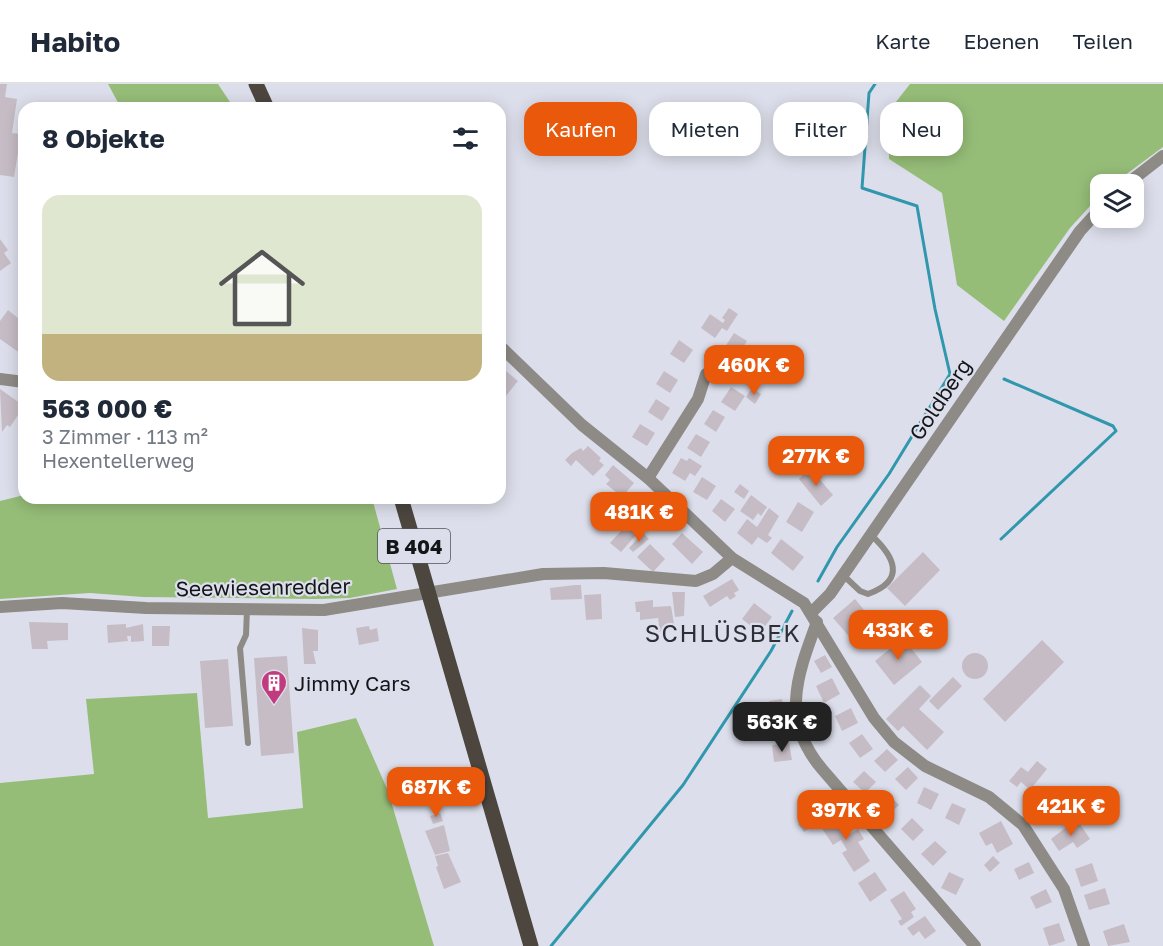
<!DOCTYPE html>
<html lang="de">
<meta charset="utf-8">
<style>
:root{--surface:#fff;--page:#f2f2f3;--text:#1f2937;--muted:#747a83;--line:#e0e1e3;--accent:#ea580c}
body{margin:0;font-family:"Golos Text",sans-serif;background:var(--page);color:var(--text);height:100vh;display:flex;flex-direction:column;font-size:22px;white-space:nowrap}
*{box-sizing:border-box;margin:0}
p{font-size:20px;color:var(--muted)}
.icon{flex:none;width:33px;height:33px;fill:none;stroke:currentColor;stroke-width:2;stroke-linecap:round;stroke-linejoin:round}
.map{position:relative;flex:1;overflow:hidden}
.details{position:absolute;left:18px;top:18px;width:488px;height:402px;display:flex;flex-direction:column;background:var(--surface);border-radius:18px;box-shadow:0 3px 15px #0003}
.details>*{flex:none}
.hud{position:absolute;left:524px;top:18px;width:549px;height:54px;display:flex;gap:12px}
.buttons{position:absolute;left:1090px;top:90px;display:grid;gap:12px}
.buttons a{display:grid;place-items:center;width:54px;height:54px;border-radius:12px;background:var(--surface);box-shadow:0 3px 15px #0003;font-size:30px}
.price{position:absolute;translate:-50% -51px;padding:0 14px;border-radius:12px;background:var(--accent);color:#fff;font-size:20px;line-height:39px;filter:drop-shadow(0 2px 3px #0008)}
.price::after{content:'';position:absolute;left:50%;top:36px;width:18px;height:14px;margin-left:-9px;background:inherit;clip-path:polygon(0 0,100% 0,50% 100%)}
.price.on{background:#222;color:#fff}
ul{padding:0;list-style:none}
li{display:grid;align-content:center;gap:12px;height:318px;padding:0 24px}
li+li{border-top:2px solid var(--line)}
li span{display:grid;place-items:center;height:186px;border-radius:18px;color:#555}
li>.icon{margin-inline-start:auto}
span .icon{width:108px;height:108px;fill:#fffc;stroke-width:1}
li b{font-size:26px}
h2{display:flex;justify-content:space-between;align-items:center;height:72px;padding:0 24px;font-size:26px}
.pill{padding:0 21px;border-radius:18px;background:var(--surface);box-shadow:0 3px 15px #0003;font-size:21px;line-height:54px}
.pill.on{background:var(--accent);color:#fff}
header{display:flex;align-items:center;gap:36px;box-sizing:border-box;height:84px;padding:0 30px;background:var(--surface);border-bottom:2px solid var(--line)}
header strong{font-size:28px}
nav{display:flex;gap:33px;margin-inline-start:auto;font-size:21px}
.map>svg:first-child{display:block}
.green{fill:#96bd78}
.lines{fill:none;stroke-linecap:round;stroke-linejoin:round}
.stream{stroke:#3097ad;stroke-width:3}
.building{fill:#c6bcc5}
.lane{stroke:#8e8b86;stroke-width:6}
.street{stroke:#8e8b86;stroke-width:12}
.primary{stroke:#4c463f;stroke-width:15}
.labels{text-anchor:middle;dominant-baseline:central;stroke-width:4.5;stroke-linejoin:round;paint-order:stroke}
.shield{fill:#dcdfeb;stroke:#505258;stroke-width:1.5}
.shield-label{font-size:20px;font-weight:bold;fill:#141519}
.street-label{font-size:21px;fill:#141519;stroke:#dcdfeb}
.poi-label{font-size:21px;fill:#141519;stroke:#dcdfeb;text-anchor:start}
.quarter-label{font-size:24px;letter-spacing:1.5px;fill:#2d2f38;stroke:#dcdfeb}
</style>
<header>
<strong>Habito</strong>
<nav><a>Karte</a><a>Ebenen</a><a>Teilen</a></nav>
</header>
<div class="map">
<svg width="1163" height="862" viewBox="0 0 1163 862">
<rect width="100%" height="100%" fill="#dcdfeb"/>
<g class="green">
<path d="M108 0H218L234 24H121Z"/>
<path d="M910 0H1163V63L1113 100H1101V110L1070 144 1004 237 957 201 942 109 889 75 888 28Z"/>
<path d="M24 411V414H372L397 505 350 514 316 515 143 513 90 509 0 515V417Z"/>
<path d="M197 609 208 734 303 724 297 648 356 634 388 707 434 862H0V699L94 690 86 615Z"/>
</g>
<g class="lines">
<g class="stream">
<path d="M1001 455 1116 347 1113 342 1004 295"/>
<path d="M818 497 837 463 889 390 950 290 935 225 917 122 862 104 869 9 875 0"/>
<path d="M551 862 683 701 771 567 792 527"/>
</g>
</g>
<g class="building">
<path d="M0 0H7L5 13 17 15 12 49 21 50 14 93 0 91Z"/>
<path d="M0 155 8 166 4 169 11 179 0 187Z"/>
<path d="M729 224 738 230 727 247 722 244 715 254 701 244 710 230 723 239 725 236 722 234Z"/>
<path d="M8 226 24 239V272L0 255V237Z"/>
<path d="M734 249 747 257 738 271 725 263Z"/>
<path d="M679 256 693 266 684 279 670 270Z"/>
<path d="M749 281 761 289 752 304 739 296Z"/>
<path d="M500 282 518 297 501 318 500 317Z"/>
<path d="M664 287 678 296 670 309 656 300Z"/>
<path d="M731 303 745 312 735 327 721 318Z"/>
<path d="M752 304 761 310 755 320 746 313Z"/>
<path d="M0 305 24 322 10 343 7 341 2 348Z"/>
<path d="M656 315 670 324 662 337 648 328Z"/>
<path d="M713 326 725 333 716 348 704 340Z"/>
<path d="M640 340 655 349 647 362 632 353Z"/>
<path d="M696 350 710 358 701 373 687 364Z"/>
<path d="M588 362 601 374 599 377 604 381 593 392 576 376 571 382 565 376 572 369 581 364 583 367Z"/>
<path d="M681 374 687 377 689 374 702 382 695 392 690 389 685 397 672 389Z"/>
<path d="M613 381 634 399 622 413 606 400 610 396 605 391Z"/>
<path d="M810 384 833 411 821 422 799 395Z"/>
<path d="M702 393 716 402 707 416 693 408Z"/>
<path d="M740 400 749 407 744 415 734 408Z"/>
<path d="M751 411 767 423 761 432 758 429 753 436 740 427Z"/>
<path d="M646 412 667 431 657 443 649 436 621 468 610 459 630 437 627 433Z"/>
<path d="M721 415 735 425 725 438 712 427Z"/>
<path d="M798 418 814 428 802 448 786 438Z"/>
<path d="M769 424 779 432 768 451 772 454 767 459 758 453 752 461 737 449 747 435 757 443Z"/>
<path d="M643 449 649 455 633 468 629 464Z"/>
<path d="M682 449 703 468 692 480 672 460Z"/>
<path d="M781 455 804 473 793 487 771 469Z"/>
<path d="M650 460 665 475 653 488 637 473Z"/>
<path d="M923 468 940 486 905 522 887 504Z"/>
<path d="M732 495 739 506 734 509 736 512 730 516 727 512 710 523 703 512Z"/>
<path d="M575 501H581L582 515 551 516 550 504Z"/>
<path d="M672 508H685L684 532 675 533Z"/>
<path d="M601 510 602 535 586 536 584 511Z"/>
<path d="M855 515 864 526 857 532 869 546 854 558 833 534Z"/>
<path d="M653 516V523L671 522 674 540 668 541V547L653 548 652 542 659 541 658 534 640 536V528H636L635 518Z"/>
<path d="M754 519 772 533 760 549 742 535Z"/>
<path d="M29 538 68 539V556L47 557 48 565H32Z"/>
<path d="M126 540V544L143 540 144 557 131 558V552H127L128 557 108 559 107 541Z"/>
<path d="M152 542H170L169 562H152Z"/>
<path d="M369 542 370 546 377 544 379 557 359 561 356 544Z"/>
<path d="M302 544 318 546V567H313L316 580H304Z"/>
<path d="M903 554 922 578 894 601 875 577Z"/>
<path d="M1042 556 1064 578 1005 638 983 615Z"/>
<circle cx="975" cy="582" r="13"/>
<path d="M825 571 832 583 821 589 814 577Z"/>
<path d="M287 572 294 669 261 672 254 574Z"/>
<path d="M228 575 233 642 205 644 200 577Z"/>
<path d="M953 593 962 602 938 626 929 617Z"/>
<path d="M832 594 840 610 824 619 816 602Z"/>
<path d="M920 601 931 612 919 625 944 648 927 666 903 642 898 647 886 635Z"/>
<path d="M782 615 785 642 772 644 769 617Z"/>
<path d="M851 624 858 639 842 647 835 632Z"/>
<path d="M862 650 873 665 860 674 849 659Z"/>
<path d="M789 659 792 676 774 678 772 661Z"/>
<path d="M887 665 898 676 885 688 874 677Z"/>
<path d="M1037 677 1047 685 1030 706 1021 698 1017 703 1009 697 1021 683 1028 688Z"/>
<path d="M908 683 918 694 906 706 895 695Z"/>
<path d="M864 687 876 698 865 709 853 698Z"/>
<path d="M924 703 939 710 931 726 917 719Z"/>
<path d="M814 707 824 723 811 731 801 716Z"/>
<path d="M887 709 899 721 887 732 876 720Z"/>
<path d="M1062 710 1072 726 1050 740 1040 724Z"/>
<path d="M952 719 966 725 959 741 945 734Z"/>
<path d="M837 725 841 729 838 731 850 750 858 745 864 755 858 758 870 777 854 788 842 769 847 766 841 756 833 761 821 743 829 737 826 733Z"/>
<path d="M440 729 443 737 433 740 430 732Z"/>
<path d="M812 731 817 739 804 748 798 740Z"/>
<path d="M912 734 924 746 913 757 901 745Z"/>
<path d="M1001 737 1013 760 997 769 992 759 986 762 979 749Z"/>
<path d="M1078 737 1090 755 1077 764 1073 758 1059 767 1051 755 1073 738 1074 740Z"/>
<path d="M444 741 450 767 435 771 425 747Z"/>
<path d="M935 757 947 768 933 782 921 770Z"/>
<path d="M448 769 461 798 444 805 436 783 438 782 435 772Z"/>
<path d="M993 772 1000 779 990 788 984 781Z"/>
<path d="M1029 778 1034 789 1019 796 1014 785Z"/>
<path d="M1092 779 1098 797 1081 803 1075 785Z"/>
<path d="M875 788 887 806 870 818 858 799Z"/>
<path d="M949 788 964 795 956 811 941 804Z"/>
<path d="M1105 804 1110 820 1089 826 1084 811Z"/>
<path d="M1046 805 1052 818 1036 825 1030 813Z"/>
<path d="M904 807 916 825 911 828 914 833 901 842 898 837 902 835 890 816Z"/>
<path d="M925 832 936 847 925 855 919 847 913 852 907 844Z"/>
<path d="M1059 839 1065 857 1049 862 1043 844Z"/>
<path d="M1124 840 1130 858 1108 862 1103 847Z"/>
</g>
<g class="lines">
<g class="lane">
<path d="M843 491 860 507 868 510C907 496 894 472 871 451"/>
<path d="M247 525 246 551 240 564 248 659"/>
</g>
<g class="street">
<path d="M1127 100 1163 72"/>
<path d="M500 262 582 341 648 394 732 474 804 519 874 634 894 658 925 682 989 713 1023 741 1064 805 1084 862"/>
<path d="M0 295 24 298"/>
<path d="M648 394 698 315 706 290"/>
<path d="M0 523 62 519 146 524 324 526 543 490 604 489 696 497 713 490 732 474"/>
<path d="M812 528 830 510 1080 147 1101 124"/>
<path d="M817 538C797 592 780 635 822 685L975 862"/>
</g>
<g class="primary">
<path d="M256 0 267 24"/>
<path d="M401 414 531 862"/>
</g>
</g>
<defs>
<symbol id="building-pin" viewBox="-11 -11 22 30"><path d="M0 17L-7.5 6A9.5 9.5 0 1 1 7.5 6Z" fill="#c13c7f" stroke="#dcdfeb"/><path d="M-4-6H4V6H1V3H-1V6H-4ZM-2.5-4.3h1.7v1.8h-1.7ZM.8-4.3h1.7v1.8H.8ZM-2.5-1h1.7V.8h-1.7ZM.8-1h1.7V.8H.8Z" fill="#fff"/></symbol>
</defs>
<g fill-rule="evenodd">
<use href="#building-pin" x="259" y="584" width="30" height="40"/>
</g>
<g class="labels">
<rect class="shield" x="378" y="445" width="72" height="34" rx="4.5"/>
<g class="shield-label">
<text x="414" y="462">B 404</text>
</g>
<g class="street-label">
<text transform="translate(940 315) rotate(-56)">Goldberg</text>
<text transform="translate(263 503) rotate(-1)">Seewiesenredder</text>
</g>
<g class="poi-label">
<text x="294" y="599">Jimmy Cars</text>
</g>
<g class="quarter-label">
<text x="723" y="548">SCHLÜSBEK</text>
</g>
</g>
</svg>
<div class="buttons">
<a><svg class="icon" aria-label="layers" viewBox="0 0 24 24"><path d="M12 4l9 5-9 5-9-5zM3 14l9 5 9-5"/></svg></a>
</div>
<b class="price" style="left:754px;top:312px">460K €</b>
<b class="price" style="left:816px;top:403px">277K €</b>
<b class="price" style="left:639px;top:459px">481K €</b>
<b class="price" style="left:898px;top:577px">433K €</b>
<b class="price on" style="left:782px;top:669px">563K €</b>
<b class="price" style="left:436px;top:734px">687K €</b>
<b class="price" style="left:1071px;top:753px">421K €</b>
<b class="price" style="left:846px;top:757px">397K €</b>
<div class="hud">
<a class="pill on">Kaufen</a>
<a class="pill">Mieten</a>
<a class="pill">Filter</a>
<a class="pill">Neu</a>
</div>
<section class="details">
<h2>8 Objekte<svg class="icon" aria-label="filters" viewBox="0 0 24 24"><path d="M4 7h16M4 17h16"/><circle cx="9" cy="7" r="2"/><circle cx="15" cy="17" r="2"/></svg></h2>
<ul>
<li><span style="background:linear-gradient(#dfe7d0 75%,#c2b280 0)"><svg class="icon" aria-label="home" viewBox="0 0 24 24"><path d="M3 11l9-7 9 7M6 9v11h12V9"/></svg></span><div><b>563 000 €</b><p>3 Zimmer · 113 m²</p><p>Hexentellerweg</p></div></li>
</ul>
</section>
</div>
